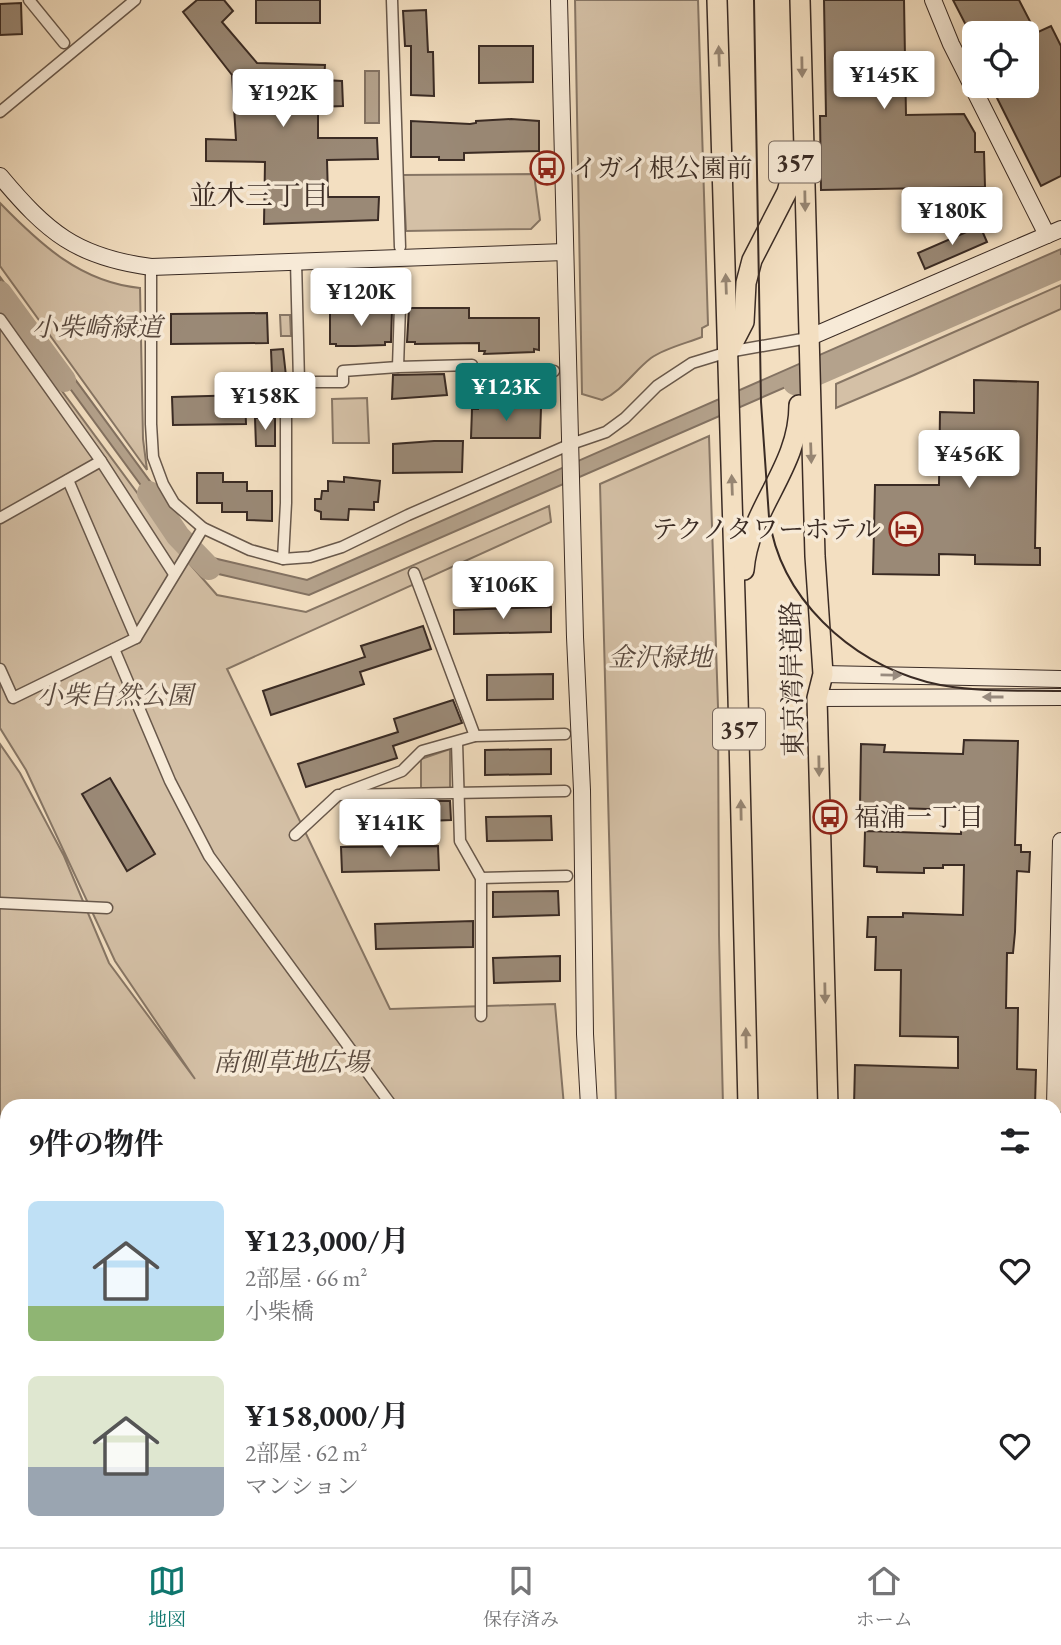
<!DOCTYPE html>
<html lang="ja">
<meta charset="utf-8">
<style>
:root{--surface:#fff;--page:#f2f2f2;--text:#202124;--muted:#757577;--line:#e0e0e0;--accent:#0f766e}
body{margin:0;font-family:"EB Garamond","Noto Serif JP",serif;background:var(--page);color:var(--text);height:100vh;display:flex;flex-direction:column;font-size:26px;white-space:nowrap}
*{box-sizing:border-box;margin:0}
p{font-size:23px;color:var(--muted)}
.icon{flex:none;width:38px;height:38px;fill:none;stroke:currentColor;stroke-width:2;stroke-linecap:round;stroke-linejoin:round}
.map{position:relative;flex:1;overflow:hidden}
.panel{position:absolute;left:0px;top:1099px;width:1062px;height:448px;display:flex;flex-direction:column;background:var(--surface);border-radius:21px 21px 0 0;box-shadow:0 7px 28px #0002}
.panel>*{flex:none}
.fabs{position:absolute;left:962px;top:21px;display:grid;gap:14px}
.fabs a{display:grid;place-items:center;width:77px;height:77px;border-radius:10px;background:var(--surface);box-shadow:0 7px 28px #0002;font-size:35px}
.price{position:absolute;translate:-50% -60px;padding:0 16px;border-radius:7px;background:#fff;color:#222;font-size:23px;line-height:46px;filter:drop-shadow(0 2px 4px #0008)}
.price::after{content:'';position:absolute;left:50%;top:42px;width:21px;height:16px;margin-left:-10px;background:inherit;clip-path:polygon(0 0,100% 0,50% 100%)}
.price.current{background:var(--accent);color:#fff}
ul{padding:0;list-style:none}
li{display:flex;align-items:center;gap:21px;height:175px;padding:0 28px}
li span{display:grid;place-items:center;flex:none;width:196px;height:140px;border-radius:10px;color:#555}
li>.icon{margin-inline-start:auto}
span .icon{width:84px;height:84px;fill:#fffc;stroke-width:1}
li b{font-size:30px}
h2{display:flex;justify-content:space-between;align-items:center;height:84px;padding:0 28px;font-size:30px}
.tab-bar{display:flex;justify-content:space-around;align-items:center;height:98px;border-top:2px solid var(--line);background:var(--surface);font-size:19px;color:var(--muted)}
.tab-bar a{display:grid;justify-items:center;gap:4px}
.tab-bar .current{color:var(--accent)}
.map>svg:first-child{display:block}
.green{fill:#d4c0a6;stroke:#877665;stroke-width:2}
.water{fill:#b4a28c;stroke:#837262;stroke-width:2}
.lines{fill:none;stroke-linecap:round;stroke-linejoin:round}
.river{stroke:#b4a28c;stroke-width:24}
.building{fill:#9a8976;stroke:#3a2b24;stroke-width:2}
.street-casing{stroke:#68584b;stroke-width:13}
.secondary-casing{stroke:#3a2b24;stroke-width:18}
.highway-casing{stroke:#3a2b24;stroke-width:22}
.street{stroke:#f7ead7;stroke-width:10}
.secondary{stroke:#f7ead7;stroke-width:16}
.highway{stroke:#f3dfc1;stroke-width:19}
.tram{stroke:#3a2b24;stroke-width:2}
.oneway{fill:#968572}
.oneway2{fill:#988a7e}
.labels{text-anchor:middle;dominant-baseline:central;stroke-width:7;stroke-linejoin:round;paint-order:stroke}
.shield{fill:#f7ead7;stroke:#73645a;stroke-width:2}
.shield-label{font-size:24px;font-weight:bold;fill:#3a2b24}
.poi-label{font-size:26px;fill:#3a2b24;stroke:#f7ead7;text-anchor:start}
.park-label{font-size:26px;font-style:italic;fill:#59493e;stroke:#f7ead7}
.street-label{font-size:26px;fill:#3a2b24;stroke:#f7ead7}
.neighbourhood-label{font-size:28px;fill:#3a2b24;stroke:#f7ead7}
</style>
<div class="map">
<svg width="1061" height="1547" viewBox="0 0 1061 1547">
<rect width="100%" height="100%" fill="#f3dfc1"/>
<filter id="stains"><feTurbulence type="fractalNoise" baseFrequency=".00286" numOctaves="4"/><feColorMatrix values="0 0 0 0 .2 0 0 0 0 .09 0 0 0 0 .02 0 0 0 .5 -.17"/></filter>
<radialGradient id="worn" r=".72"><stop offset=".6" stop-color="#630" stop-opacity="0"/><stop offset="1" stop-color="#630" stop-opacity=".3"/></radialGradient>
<g class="green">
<path d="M575 0H698L708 325 702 328V337C687 343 665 348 651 358 634 371 622 391 602 400L582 394Z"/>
<path d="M534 174 540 220 531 229 406 231 403 175Z"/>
<path d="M0 203C40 244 80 282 140 288L143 439 147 470 0 266Z"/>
<path d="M1061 285V309L914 375 836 408V384Z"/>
<path d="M0 307 189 563 217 595 306 612 549 506 551 522 227 669 390 1009 555 1004 564 1106H7V1520L0 1522V744L20 773 64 856 109 963 195 1079 115 961 26 770 0 728Z"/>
<path d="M280 315H290L291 336H281Z"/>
<path d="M367 398 369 443H333L332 399Z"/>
<path d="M709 436 718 707 719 935 723 1106H616L600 484Z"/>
<path d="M450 749V788H421V759Z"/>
<path d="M422 801 423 824 357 830 358 802Z"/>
<path d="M173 1540H531L536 1547H170Z"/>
<path d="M638 1540H683L685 1547H643Z"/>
</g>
<g class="water">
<rect x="365" y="71" width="14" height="52"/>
<path d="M1061 249V267L309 595 210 572 181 540 0 293V277L188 533 209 557 307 580Z"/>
</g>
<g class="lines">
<g class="river">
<path d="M0 293 64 380"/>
<path d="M795 383 1061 267"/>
<path d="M149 493 178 536 209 568"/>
</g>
</g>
<g class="building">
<path d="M197 0H224L233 11 222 22 257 63 325 65 324 80 342 81 343 106 318 107V138H377L378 159 327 160 328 197H379L378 220 264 224 265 162 206 161V139L236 140 232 75 183 12Z"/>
<rect x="256" y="0" width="64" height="23"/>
<path d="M824 0H904L906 115 964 114 975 133V152H984L985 187 821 190 820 116H826Z"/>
<path d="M953 0H1019L1036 33 1051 26 1061 46V176L1041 186 991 86H1027V33H970Z"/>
<path d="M21 3 22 34 0 35V4Z"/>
<path d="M426 10 428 52H433L434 96 411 95V46H405L403 11Z"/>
<path d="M479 46H533V82L479 83Z"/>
<path d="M511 119 539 121V151L464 153V160H439V157H411V121L470 124 476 123V121Z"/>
<path d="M980 226 987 242 925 269 918 253Z"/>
<path d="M409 308H469V318H539V350L534 349V352L484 354 485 351H479V343L415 344V342H407Z"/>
<path d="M392 310 391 342H385V345L355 346H336V344H330V311Z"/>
<path d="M267 313 268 343 171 344V314Z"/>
<path d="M283 349 286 376 272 374 271 350Z"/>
<path d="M444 374 447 395 392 399 393 375Z"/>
<path d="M974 380 1038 382 1035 548H1040V565L975 564V555L939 554V575L873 574 875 485H939L940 412 974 413Z"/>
<path d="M245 395 246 424 173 425 172 397Z"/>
<path d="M478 407 541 408 540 438H471L472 409H478Z"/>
<path d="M255 418H275V446H256Z"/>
<path d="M434 441H463L462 472 393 473V444Z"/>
<path d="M197 473H223V482H247V491H272V521L247 520V512H222V503H197Z"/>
<path d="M344 477 380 481 378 502H374V510L349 509 348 520 321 519V512L315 510V499H321L322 491H328V481L344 482Z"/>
<path d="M551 607V632L454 634V610Z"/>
<path d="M423 626 431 649 360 672 364 684 271 715 263 691 365 657 361 646Z"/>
<path d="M553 674V699L487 700V675Z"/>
<path d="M453 700 462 723 393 746 397 758 306 787 298 764 398 732 394 719Z"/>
<path d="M964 740 1018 741 1015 845H1021V852H1030L1029 872 1017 871 1015 932 1013 953H1007L1006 1008H1018L1017 1069 1036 1070 1035 1106H854L855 1065 958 1068V1037L900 1036 901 970H875L876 937H867L868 917H903V913L963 915 964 865H943V868H924V873L877 872V867L864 866 865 831 961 834 962 810 860 807 861 744 885 745 884 752 963 754Z"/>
<path d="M551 749V774L485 775V750Z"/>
<path d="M110 778 155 854 127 871 82 794Z"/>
<path d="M427 801H450L451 820 428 821Z"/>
<path d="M551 816 552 840 487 841 486 817Z"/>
<path d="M438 846 439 870 342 872 341 847Z"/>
<path d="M558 891 559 915 493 917V892Z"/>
<path d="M473 921V947L376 949 375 924Z"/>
<path d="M560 956V981L494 983 493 958Z"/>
</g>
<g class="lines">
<defs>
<g id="street">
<path d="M29 0 64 43"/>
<path d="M392 0 400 247"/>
<path d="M0 112 135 0"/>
<path d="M151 267V424L153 457 163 484 174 503 203 528 250 550 283 559 310 557 342 547 408 515 571 444 606 432 625 418 657 386 692 363 728 352 808 338"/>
<path d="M401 275 398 367 472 365V373L554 371"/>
<path d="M0 319 101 461 174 574"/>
<path d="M299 382H343V371L398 367"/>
<path d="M68 480 136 638"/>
<path d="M0 518 101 461"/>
<path d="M283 559 286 503V409L299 382 296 261"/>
<path d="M414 573 475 736"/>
<path d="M114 649 170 781 209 856 392 1106"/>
<path d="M0 669 13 698 136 638 203 528"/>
<path d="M457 742 460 841 481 878V1016"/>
<path d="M344 793 402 771 422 751 475 736 565 734"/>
<path d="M295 835 338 795 565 791"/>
<path d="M481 878 567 876"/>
<path d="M0 903 107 908"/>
<path d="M568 1540 573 1547"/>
<path d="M623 1540 627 1547"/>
</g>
<g id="secondary">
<path d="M559 0 575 637 582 790 585 1034 589 1106"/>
<path d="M933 0 951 44 1047 235"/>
<path d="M0 176C47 232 76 257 151 267L565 252"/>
<path d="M808 338 1061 229"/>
<path d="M823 674 1061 679"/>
<path d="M817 698 1061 697"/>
<path d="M1055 1106 1061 841"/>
<path d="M1055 1243H1061"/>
<path d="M1055 1263H1061"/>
<path d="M703 1540 705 1547"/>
<path d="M1049 1547V1540"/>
</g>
<g id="highway">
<path d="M717 0 738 697 748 1106"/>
<path d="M800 0 815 556 823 674 817 698 828 1106"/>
<path d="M729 351 744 322 746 283 752 260 787 192 796 158"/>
<path d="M744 570C749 508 799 469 799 405"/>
<path d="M758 1540V1547"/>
<path d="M838 1540V1547"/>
</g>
</defs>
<use href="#street" class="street-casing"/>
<use href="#secondary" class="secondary-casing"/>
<use href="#highway" class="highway-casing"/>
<use href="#street" class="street"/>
<use href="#secondary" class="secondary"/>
<use href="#highway" class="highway"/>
<path class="tram" d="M754 0 761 402 769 517C780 598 849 661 927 682 970 693 1017 690 1061 691"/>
</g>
<defs><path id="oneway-solid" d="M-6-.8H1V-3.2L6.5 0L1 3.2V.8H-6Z" transform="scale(1.75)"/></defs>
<g class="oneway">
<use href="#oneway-solid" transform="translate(719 56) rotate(-92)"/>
<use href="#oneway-solid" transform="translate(802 67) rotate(89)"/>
<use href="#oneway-solid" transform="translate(805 201) rotate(89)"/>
<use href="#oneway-solid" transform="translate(726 284) rotate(-92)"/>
<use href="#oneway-solid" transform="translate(811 453) rotate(88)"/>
<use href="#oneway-solid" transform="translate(732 485) rotate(-92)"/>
<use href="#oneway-solid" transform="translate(819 766) rotate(89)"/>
<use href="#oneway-solid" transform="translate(741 810) rotate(-91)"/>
<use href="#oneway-solid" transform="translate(825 993) rotate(89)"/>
<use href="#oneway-solid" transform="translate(746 1038) rotate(-91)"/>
</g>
<g class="oneway2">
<use href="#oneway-solid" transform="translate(891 675) rotate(1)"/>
<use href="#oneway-solid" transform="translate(993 697) rotate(180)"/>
</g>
<defs>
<symbol id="bus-ring" viewBox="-11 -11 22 22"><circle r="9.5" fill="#f7ead7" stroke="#8f2418" stroke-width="1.5"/><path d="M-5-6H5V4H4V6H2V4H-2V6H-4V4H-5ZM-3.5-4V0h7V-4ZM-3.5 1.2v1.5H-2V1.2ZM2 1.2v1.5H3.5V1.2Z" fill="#8f2418"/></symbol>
<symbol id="hotel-ring" viewBox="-11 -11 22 22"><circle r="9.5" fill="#f7ead7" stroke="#8f2418" stroke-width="1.5"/><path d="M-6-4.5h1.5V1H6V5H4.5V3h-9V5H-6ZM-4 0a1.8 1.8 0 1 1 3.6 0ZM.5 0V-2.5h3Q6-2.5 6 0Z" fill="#8f2418"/></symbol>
</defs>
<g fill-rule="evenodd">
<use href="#bus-ring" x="528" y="149" width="38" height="38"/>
<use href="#hotel-ring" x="887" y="510" width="38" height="38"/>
<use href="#bus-ring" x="811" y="798" width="38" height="38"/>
</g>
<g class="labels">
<g class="shield">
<rect x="769" y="141.5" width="52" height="41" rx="5"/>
<rect x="713" y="708.5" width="52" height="41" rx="5"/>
</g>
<g class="shield-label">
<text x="795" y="162">357</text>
<text x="739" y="729">357</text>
</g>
<g class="poi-label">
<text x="572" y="168">イガイ根公園前</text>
<text x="881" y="529" text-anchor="end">テクノタワーホテル</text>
<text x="854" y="817">福浦一丁目</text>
</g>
<g class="park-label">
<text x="97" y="327">小柴崎緑道</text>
<text x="660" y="657">金沢緑地</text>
<text x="115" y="695">小柴自然公園</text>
<text x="291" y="1062">南側草地広場</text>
</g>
<g class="street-label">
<text transform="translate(792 679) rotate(-91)">東京湾岸道路</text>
</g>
<g class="neighbourhood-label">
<text x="259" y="195">並木三丁目</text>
</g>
</g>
<rect width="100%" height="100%" filter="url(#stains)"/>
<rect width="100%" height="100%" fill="url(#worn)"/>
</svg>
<div class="fabs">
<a><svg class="icon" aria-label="locate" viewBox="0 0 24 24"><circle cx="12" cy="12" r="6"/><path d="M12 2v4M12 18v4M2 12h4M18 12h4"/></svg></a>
</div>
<b class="price" style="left:884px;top:111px">¥145K</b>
<b class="price" style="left:283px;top:129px">¥192K</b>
<b class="price" style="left:952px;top:247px">¥180K</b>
<b class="price" style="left:361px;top:328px">¥120K</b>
<b class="price current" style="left:506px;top:423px">¥123K</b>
<b class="price" style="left:265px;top:432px">¥158K</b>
<b class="price" style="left:969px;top:490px">¥456K</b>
<b class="price" style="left:503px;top:621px">¥106K</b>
<b class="price" style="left:390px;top:859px">¥141K</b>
<section class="panel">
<h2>9件の物件<svg class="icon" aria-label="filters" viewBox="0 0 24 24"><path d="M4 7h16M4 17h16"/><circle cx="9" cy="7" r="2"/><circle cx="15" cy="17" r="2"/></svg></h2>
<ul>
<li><span style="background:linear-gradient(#bfe0f5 75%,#8fb573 0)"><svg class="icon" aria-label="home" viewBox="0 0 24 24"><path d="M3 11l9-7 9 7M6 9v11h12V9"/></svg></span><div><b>¥123,000/月</b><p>2部屋 · 66 m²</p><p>小柴橋</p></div><svg class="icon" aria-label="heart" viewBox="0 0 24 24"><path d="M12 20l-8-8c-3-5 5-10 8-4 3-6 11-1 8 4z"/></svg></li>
<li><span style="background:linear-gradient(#dfe7d0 65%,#9aa5b1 0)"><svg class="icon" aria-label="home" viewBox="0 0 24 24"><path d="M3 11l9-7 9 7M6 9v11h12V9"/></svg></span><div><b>¥158,000/月</b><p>2部屋 · 62 m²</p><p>マンション</p></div><svg class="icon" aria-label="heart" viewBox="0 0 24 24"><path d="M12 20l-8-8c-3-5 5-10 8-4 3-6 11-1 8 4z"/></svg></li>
</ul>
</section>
</div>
<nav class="tab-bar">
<a class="current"><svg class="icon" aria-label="map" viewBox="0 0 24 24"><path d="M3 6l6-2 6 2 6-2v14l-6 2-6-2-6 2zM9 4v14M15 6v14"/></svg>地図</a>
<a><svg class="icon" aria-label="saved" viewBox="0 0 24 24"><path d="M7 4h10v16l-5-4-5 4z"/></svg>保存済み</a>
<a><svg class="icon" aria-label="home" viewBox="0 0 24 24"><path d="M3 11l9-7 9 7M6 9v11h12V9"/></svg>ホーム</a>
</nav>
